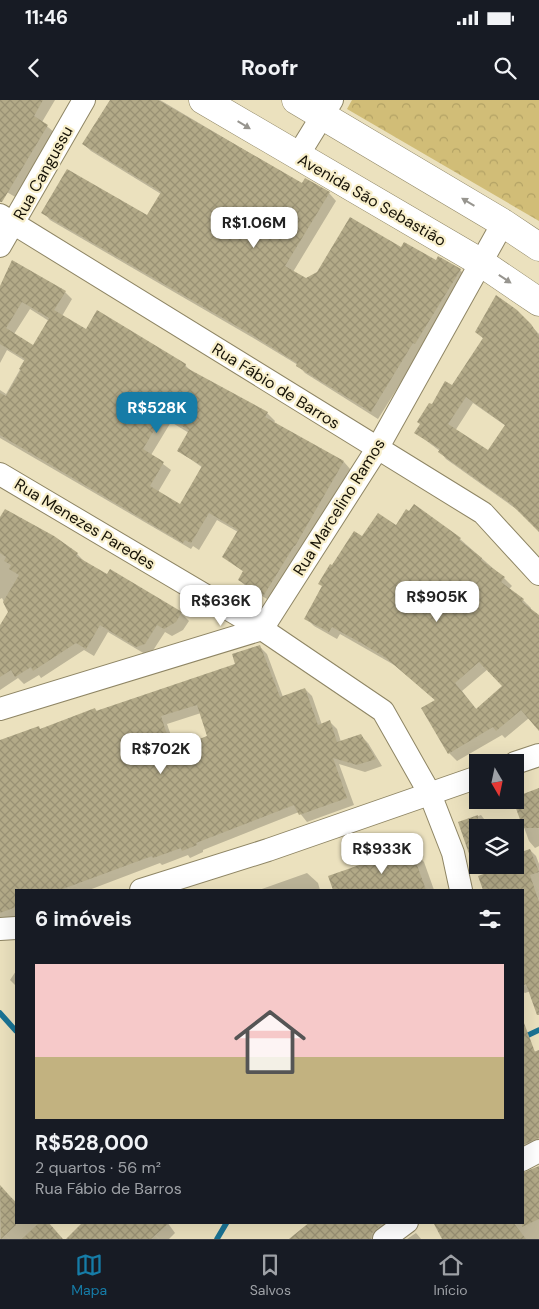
<!DOCTYPE html>
<html lang="pt">
<meta charset="utf-8">
<style>
:root{--surface:#171b24;--page:#242831;--text:#f1f3f6;--muted:#9ea1a6;--line:#363941;--accent:#167ca7}
body{margin:0;font-family:"DM Sans",sans-serif;background:var(--page);color:var(--text);height:100vh;display:flex;flex-direction:column;font-size:19px;white-space:nowrap}
*{box-sizing:border-box;margin:0}
p{font-size:16px;color:var(--muted)}
.icon{flex:none;width:28px;height:28px;fill:none;stroke:currentColor;stroke-width:2;stroke-linecap:round;stroke-linejoin:round}
.map{position:relative;flex:1;overflow:hidden}
.panel{position:absolute;left:15px;top:789px;width:509px;height:335px;display:flex;flex-direction:column;background:var(--surface);border-radius:0px;box-shadow:0 5px 20px #0002}
.panel>*{flex:none}
.needle{width:32px;rotate:171deg}
.tools{position:absolute;left:469px;top:654px;display:grid;gap:10px}
.tools a{display:grid;place-items:center;width:55px;height:55px;border-radius:0px;background:var(--surface);box-shadow:0 5px 20px #0002;font-size:25px}
.price{position:absolute;translate:-50% -42px;padding:0 11px;border-radius:10px;background:#fff;color:#222;font-size:16px;line-height:32px;filter:drop-shadow(0 1px 2px #0008)}
.price::after{content:'';position:absolute;left:50%;top:30px;width:15px;height:11px;margin-left:-8px;background:inherit;clip-path:polygon(0 0,100% 0,50% 100%)}
.price.on{background:var(--accent);color:#fff}
ul{padding:0;list-style:none}
li{display:grid;align-content:center;gap:10px;height:265px;padding:0 20px}
li span{display:grid;place-items:center;height:155px;border-radius:0px;color:#555}
li>.icon{margin-inline-start:auto}
span .icon{width:90px;height:90px;fill:#fffc;stroke-width:1}
li b{font-size:21px}
h2{display:flex;justify-content:space-between;align-items:center;height:60px;padding:0 20px;font-size:21px}
.status{display:flex;justify-content:space-between;align-items:center;height:35px;padding:0 25px;background:var(--surface);direction:ltr}
.status svg{height:14px;fill:currentColor}
header{display:flex;justify-content:space-between;align-items:center;height:65px;padding:0 20px;background:var(--surface);font-size:22px;font-weight:700}
.tab-bar{display:flex;justify-content:space-around;align-items:center;height:70px;border-top:1px solid var(--line);background:var(--surface);font-size:14px;color:var(--muted)}
.tab-bar a{display:grid;justify-items:center;gap:2px}
.tab-bar .on{color:var(--accent)}
.map>svg:first-child{display:block}
.park{fill:url(#park-crowns)}
.shadow{fill:#0003;fill-rule:evenodd}
.lines{fill:none;stroke-linecap:round;stroke-linejoin:round}
.stream{stroke:#1a7394;stroke-width:5.5}
.building{fill:url(#building-cross-hatch);fill-rule:evenodd}
.minor-casing{stroke:#8e8564;stroke-width:24}
.tertiary-casing{stroke:#8e8564;stroke-width:29}
.minor{stroke:#fff;stroke-width:22}
.tertiary{stroke:#fff;stroke-width:28}
.oneway{fill:#97958f}
.labels{text-anchor:middle;dominant-baseline:central;stroke-width:4.5;stroke-linejoin:round;paint-order:stroke}
.street-label{font-size:16px;fill:#171307;stroke:#f8efcb}
</style>
<div class="status"><b>11:46</b><svg viewBox="0 0 49 12"><path d="M0 12V9h3v3zM5 12V6h3v6zM10 12V3h3v9zM15 12V0h3v12zM26 1h20v11H26zM47 4h2v5h-2z"/></svg></div>
<header><svg class="icon" aria-label="back" viewBox="0 0 24 24"><path d="M15 5l-7 7 7 7"/></svg>Roofr<svg class="icon" aria-label="search" viewBox="0 0 24 24"><circle cx="10" cy="10" r="6"/><path d="M15 15l6 6"/></svg></header>
<div class="map">
<svg width="539" height="1139" viewBox="0 0 539 1139">
<defs>
<pattern id="park-crowns" width="20" height="18" patternUnits="userSpaceOnUse" patternTransform="scale(1.25)"><rect width="20" height="18" fill="#d1bd77"/><path d="M2 6a3 3 0 1 1 6 0M12 15a3 3 0 1 1 6 0" fill="none" stroke="#b3a265"/></pattern>
<pattern id="building-cross-hatch" width="8" height="8" patternUnits="userSpaceOnUse" patternTransform="scale(1.25)"><rect width="8" height="8" fill="#b3aa88"/><path d="M0 0l8 8M0 8l8-8" fill="none" stroke="#999174"/></pattern>
</defs>
<rect width="100%" height="100%" fill="#ebe1be"/>
<path class="park" d="M352 0H539V121L347 9Z"/>
<g class="shadow">
<path d="M0 0H55L42 22 55 33 17 98 0 88Z"/>
<path d="M112 0H160L302 84 305 79 329 93 336 101 293 172 306 180 402 149 460 170 467 177 378 319 305 273 298 265 255 239 50 120 43 112 148 116 161 94 91 51 83 44Z"/>
<path d="M13 161 65 192 72 199 62 216 86 230 185 265 192 272 267 313 275 321 274 323 344 362 351 370 272 502 247 487 239 480 244 472 224 457 238 432 217 420 199 450 193 446 191 449 0 338V290L6 294 25 261 7 250 0 263V188ZM30 209 49 221 34 247 14 234ZM171 322 189 333 179 351 203 368 181 405 158 392 171 370 151 355Z"/>
<path d="M517 211 539 234V430L519 411 446 359 440 351 416 333 432 306 452 286 484 239 477 232ZM473 303 506 326 488 352 455 331Z"/>
<path d="M0 419 77 454 85 462 107 476 181 513 189 521 183 530 172 536 165 532 152 552 145 554 108 532 94 556 84 550 41 578 39 575 24 584 18 578 0 590V530L9 511 2 498 0 499Z"/>
<path d="M396 426 460 439 504 478 512 486 509 489 523 500 531 508 530 510 539 518V629L529 618 505 638 502 635 457 661 449 653 436 601 396 566 340 534 337 539 314 526 306 518 332 467 362 438ZM488 569 504 586 477 610 462 591Z"/>
<path d="M260 547 267 554 283 597 305 589 312 596 322 625 330 622 337 629 341 642 360 635 368 643 382 666 365 672 339 664 354 705 307 722 299 712 203 750V752L190 758 188 755 162 765 160 763 89 790H16V817L0 823V641L38 627 41 630 95 609 98 612 237 565ZM201 613 208 637 176 650 167 624Z"/>
<path d="M539 690V746L535 748 529 741 514 700Z"/>
<path d="M481 715 491 728H478L460 723Z"/>
<path d="M411 749 424 762 434 790H335Z"/>
<path d="M530 750 536 756 539 764V894L531 891 525 893 522 891V790H484L499 769 497 765H515V755Z"/>
<path d="M307 773 318 783 320 790H259Z"/>
<path d="M16 871V886L10 880Z"/>
<path d="M539 950V1043L522 1052V956Z"/>
<path d="M539 1067V1139H445L444 1122H522Z"/>
<path d="M2 1089 16 1102V1122H45L62 1139H0V1091Z"/>
<path d="M167 1122 175 1133 169 1139H67Z"/>
<path d="M332 1122H400L380 1139H338Z"/>
<path d="M416 1133 421 1139H407Z"/>
</g>
<g class="lines">
<g class="stream">
<path d="M0 913 16 931"/>
<path d="M522 938 539 930"/>
<path d="M217 1139 227 1122"/>
</g>
</g>
<g class="building">
<path d="M0 0H43L34 16 48 25 2 102H0Z"/>
<path d="M110 0H158L302 83 305 78 330 92 285 166 306 178 317 172 350 117 401 147 404 142 436 160 438 156 461 169 415 244 413 243 371 312 296 266 297 263 247 232 41 113 67 69 147 115 161 92 82 44Z"/>
<path d="M12 160 66 191 49 218 22 202 6 228 33 245 54 210 86 229 97 210 186 264 185 267 268 312 265 317 344 361 295 446H294L264 495 238 480 243 471 222 457 238 430 209 413 191 443 185 440 183 443 0 335V293L6 296 21 270 19 269 25 259 0 244V186ZM163 315 189 330 177 351 202 366 180 404 150 386 164 362 143 349Z"/>
<path d="M496 195 517 210 531 224 539 236V432L511 404 438 352 440 349 414 333 420 324 417 322 429 303 432 304 445 281 452 285 483 238 475 232ZM466 297 505 325 488 350 448 324Z"/>
<path d="M414 404 461 438 459 440 482 458 481 460 505 477 501 482 524 499 522 502 539 515V631L521 610 496 631 493 627 448 654 421 608 435 600 386 558 363 544 332 527 329 532 304 519 322 486 318 484 330 464 332 465 354 431 362 436 378 413 396 425 406 409 409 411ZM479 562 502 586 476 609 455 583Z"/>
<path d="M5 409 54 436 78 453 76 456 107 474 110 469 182 512 176 522 164 529 157 525 145 544 136 547 100 525 86 549 76 543 33 571 31 567 15 577 11 570 0 577V525L8 512 3 502 19 475 9 469 11 465 4 461 6 457 0 453V417Z"/>
<path d="M260 545 280 597 305 588 318 625 330 620 337 642 361 634 376 659 357 665 333 658 347 698 299 715 294 705 196 743 197 745 182 751 181 748 153 758 152 756 60 790H16V807L0 813V640L39 626 40 629 95 608 96 611 235 564 232 554ZM197 605 207 636 172 650 161 616Z"/>
<path d="M539 688V728H523L513 700H515V697Z"/>
<path d="M478 715V770L475 771 458 722Z"/>
<path d="M411 747 416 762 407 765H417L426 790H333L328 776Z"/>
<path d="M530 749 539 772 530 775 539 802V915H537L526 884 522 886V790H483L478 776 497 769 496 765H515V754Z"/>
<path d="M524 923 535 952 539 950V1038L522 1045Z"/>
<path d="M539 1066V1119L522 1127V1073Z"/>
<path d="M0 1085 16 1103V1125L1 1139Z"/>
<path d="M40 1122H48L63 1139H22Z"/>
<path d="M83 1122H170L151 1139H66Z"/>
<path d="M310 1122H384L372 1133 371 1139H289Z"/>
<path d="M433 1122H513L526 1139H442Z"/>
</g>
<g class="lines">
<defs>
<g id="minor">
<path d="M297 57 332 0"/>
<path d="M0 115 483 413 539 474"/>
<path d="M0 146 84 0"/>
<path d="M0 374 262 529 383 611 430 694 453 753 461 790"/>
<path d="M0 609 262 529 377 349 503 123"/>
<path d="M515 663 539 655"/>
<path d="M141 790 268 750 478 677"/>
<path d="M0 829 16 828"/>
<path d="M522 1060 539 1051"/>
<path d="M384 1139 407 1122"/>
</g>
<g id="tertiary">
<path d="M203 0 480 162 539 202"/>
<path d="M296 0 503 123 539 147"/>
</g>
</defs>
<use href="#minor" class="minor-casing"/>
<use href="#tertiary" class="tertiary-casing"/>
<use href="#minor" class="minor"/>
<use href="#tertiary" class="tertiary"/>
</g>
<defs><path id="oneway-solid" d="M-6-.8H1V-3.2L6.5 0L1 3.2V.8H-6Z" transform="scale(1.25)"/></defs>
<g class="oneway">
<use href="#oneway-solid" transform="translate(244 25) rotate(31)"/>
<use href="#oneway-solid" transform="translate(468 102) rotate(-149)"/>
<use href="#oneway-solid" transform="translate(505 179) rotate(34)"/>
</g>
<g class="labels">
<g class="street-label">
<text transform="translate(43 73) rotate(-61)">Rua Cangussu</text>
<text transform="translate(372 100) rotate(30)">Avenida São Sebastião</text>
<text transform="translate(276 286) rotate(32)">Rua Fábio de Barros</text>
<text transform="translate(339 407) rotate(-58)">Rua Marcelino Ramos</text>
<text transform="translate(85 424) rotate(31)">Rua Menezes Paredes</text>
</g>
</g>
</svg>
<div class="tools">
<a><svg class="needle" viewBox="-14 -14 28 28"><path d="M0-13l5 13h-10z" fill="#e53935"/><path d="M0 13l5-13h-10z" fill="#9ea1a6"/></svg></a>
<a><svg class="icon" aria-label="layers" viewBox="0 0 24 24"><path d="M12 4l9 5-9 5-9-5zM3 14l9 5 9-5"/></svg></a>
</div>
<b class="price" style="left:254px;top:149px">R$1.06M</b>
<b class="price on" style="left:157px;top:334px">R$528K</b>
<b class="price" style="left:437px;top:523px">R$905K</b>
<b class="price" style="left:221px;top:527px">R$636K</b>
<b class="price" style="left:161px;top:675px">R$702K</b>
<b class="price" style="left:382px;top:775px">R$933K</b>
<section class="panel">
<h2>6 imóveis<svg class="icon" aria-label="filters" viewBox="0 0 24 24"><path d="M4 7h16M4 17h16"/><circle cx="9" cy="7" r="2"/><circle cx="15" cy="17" r="2"/></svg></h2>
<ul>
<li><span style="background:linear-gradient(#f6c9c9 60%,#c2b280 0)"><svg class="icon" aria-label="home" viewBox="0 0 24 24"><path d="M3 11l9-7 9 7M6 9v11h12V9"/></svg></span><div><b>R$528,000</b><p>2 quartos · 56 m²</p><p>Rua Fábio de Barros</p></div></li>
</ul>
</section>
</div>
<nav class="tab-bar">
<a class="on"><svg class="icon" aria-label="map" viewBox="0 0 24 24"><path d="M3 6l6-2 6 2 6-2v14l-6 2-6-2-6 2zM9 4v14M15 6v14"/></svg>Mapa</a>
<a><svg class="icon" aria-label="saved" viewBox="0 0 24 24"><path d="M7 4h10v16l-5-4-5 4z"/></svg>Salvos</a>
<a><svg class="icon" aria-label="home" viewBox="0 0 24 24"><path d="M3 11l9-7 9 7M6 9v11h12V9"/></svg>Início</a>
</nav>
